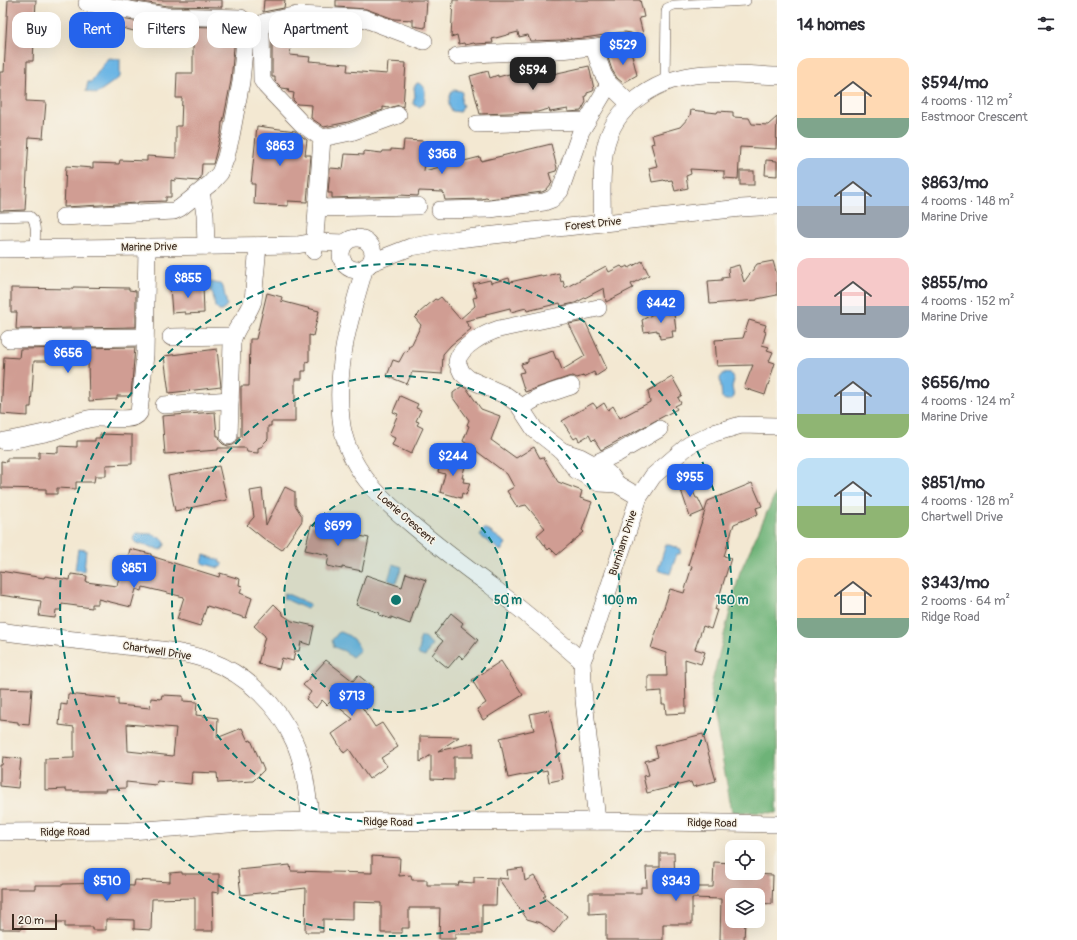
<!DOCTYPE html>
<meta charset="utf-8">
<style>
:root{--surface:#fff;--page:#f2f2f3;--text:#2b2b33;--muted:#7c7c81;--accent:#2563eb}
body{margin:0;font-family:Pangolin,sans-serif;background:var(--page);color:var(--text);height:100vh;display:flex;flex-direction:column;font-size:15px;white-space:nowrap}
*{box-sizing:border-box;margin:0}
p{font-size:13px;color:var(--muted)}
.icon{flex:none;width:22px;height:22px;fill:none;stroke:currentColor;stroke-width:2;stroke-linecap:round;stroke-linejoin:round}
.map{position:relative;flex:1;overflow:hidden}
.panel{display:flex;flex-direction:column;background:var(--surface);width:300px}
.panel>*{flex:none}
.guide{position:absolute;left:12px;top:12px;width:380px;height:36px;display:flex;gap:8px}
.fabs{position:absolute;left:725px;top:840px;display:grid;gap:8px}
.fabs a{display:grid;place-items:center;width:40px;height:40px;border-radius:8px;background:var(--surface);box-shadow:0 4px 16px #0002;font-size:20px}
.scale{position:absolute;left:12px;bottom:10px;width:45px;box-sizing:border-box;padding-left:4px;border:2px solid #3b2a1e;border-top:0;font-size:11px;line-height:14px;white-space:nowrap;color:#3b2a1e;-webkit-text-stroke:3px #f7f3e8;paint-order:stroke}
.price{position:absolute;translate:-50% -34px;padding:0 9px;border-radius:8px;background:var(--accent);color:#fff;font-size:13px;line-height:26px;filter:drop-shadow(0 1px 2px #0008)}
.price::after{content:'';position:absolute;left:50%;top:24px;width:12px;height:9px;margin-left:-6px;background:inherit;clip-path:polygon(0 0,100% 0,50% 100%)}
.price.current{background:#222;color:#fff}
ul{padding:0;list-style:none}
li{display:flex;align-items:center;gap:12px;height:100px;padding:0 20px}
li span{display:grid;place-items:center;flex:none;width:112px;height:80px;border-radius:12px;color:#555}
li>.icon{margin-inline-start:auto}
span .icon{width:48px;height:48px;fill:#fffc;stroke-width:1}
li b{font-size:17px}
h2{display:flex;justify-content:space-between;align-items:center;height:48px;padding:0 20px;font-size:17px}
.tag{padding:0 14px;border-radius:12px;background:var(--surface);box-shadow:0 4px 16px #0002;font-size:14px;line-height:36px}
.tag.current{background:var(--accent);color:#fff}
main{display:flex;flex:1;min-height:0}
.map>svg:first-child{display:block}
.forest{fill:#6eb378;stroke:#546e4b}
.water{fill:#6cb6e5;stroke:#547082}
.building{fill:#d09d93;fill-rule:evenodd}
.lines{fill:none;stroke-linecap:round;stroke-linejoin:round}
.service-casing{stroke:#574639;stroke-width:10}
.minor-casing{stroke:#574639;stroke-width:18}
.service{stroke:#fff;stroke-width:9}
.minor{stroke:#fff;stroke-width:17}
.ring{fill:none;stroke:#0f766e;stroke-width:2;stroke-dasharray:7 5}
.labels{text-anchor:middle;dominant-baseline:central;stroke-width:3;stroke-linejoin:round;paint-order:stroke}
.street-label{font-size:11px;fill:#3b2a1e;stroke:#f7f3e8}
.centre{fill:#0f766e;stroke:#f7f3e8;stroke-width:2}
.ring-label{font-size:12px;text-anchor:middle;font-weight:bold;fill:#0f766e;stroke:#f7f3e8;stroke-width:3;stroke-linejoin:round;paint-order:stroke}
</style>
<main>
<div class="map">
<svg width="777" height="940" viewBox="0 0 777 940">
<rect width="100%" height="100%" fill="#f7f3e8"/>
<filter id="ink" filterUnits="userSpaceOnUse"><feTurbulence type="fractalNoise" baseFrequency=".025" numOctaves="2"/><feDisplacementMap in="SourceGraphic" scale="8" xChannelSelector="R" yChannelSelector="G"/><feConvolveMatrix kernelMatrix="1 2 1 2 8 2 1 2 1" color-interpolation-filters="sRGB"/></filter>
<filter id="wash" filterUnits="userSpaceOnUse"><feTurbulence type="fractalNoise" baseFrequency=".012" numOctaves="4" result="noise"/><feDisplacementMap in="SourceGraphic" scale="16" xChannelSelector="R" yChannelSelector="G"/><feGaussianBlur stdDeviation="0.9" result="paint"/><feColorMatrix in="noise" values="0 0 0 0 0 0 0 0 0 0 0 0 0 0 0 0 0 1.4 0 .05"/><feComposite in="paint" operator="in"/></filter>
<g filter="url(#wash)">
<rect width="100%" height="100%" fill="#f3e8d2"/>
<path class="forest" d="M777 490V813L732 812 710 690 740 572Z"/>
<g class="water">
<path d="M108 58 120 59V77L96 94 86 91 88 82H91Z"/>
<path d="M417 83C428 84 425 96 424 104L419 107 414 105 413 103 415 96 414 87Z"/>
<path d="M454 90 461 91 462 93 461 102 463 106 460 112 452 111C447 106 449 98 452 91Z"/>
<path d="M211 282 220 284 223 287 227 305 222 311H219L215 307 213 295 208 287 209 283Z"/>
<path d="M724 373 731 374 734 380 732 387 734 397C731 401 726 401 722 398L720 378Z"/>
<path d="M485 528 506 543 501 551 480 536 483 530Z"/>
<path d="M136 533 152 534 164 540 165 545 161 550 136 543C132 540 133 536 136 533Z"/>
<path d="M666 544 681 549 680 554H677L670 574 658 570Z"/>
<path d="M78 549 86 550 84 571 75 570Z"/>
<path d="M204 555 220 560V563L223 564 222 567H219V568L202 563Z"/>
<path d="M393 564 402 567 396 583 388 580Z"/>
<path d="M285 593 310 604 307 609 283 598Z"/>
<path d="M339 632C348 633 357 641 360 650L352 657 344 651 334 647 332 640Z"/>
<path d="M421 637H424L432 644 425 657 419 655 418 652 420 647 419 642Z"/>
</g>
<g id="blocks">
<g class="building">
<path d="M8 0H36L33 61H27L26 101 46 102 43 138 29 137 25 210 0 211V72H4Z"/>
<path d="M130 0H222V7L167 6Z"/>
<path d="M264 0H285L284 8 263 12Z"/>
<path d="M336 0H427L425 28 413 26V20L394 19 366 9 336 7Z"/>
<path d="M453 0H640L644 17 639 18 643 34 635 36 631 33 625 32 584 38 571 39V38L563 40 530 41 528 35 519 37 518 32 492 39 493 43 475 44 474 43 465 45 464 43 459 44 457 35 451 37Z"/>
<path d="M103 16 164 26 221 27V36H235L231 81 223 122H222L221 134 213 164H202L201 178 198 181 175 179V181L171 180V197H166V201L138 202V203L64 207 66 166 93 168V163L119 164 120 160 147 161V156L176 158V126H181L182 98H176L177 73H193V38L154 36 102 23Z"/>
<path d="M272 41 291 43 290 55 310 57 309 61 348 64 347 71 387 74 388 62 406 63 403 107 399 105 389 108 383 107V110L348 122 324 127 311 118 312 105 297 104 293 100 294 93 288 92 289 89 282 88 275 81V77H272Z"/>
<path d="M631 51 637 75 623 83 617 78 612 70 607 55Z"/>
<path d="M551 65 553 74 589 66 594 89 593 91 587 93V95L585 96 586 102 581 111 568 112V109L550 112 549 109 537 112 480 114 470 76 488 71 490 78 498 75V77L509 74 510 77Z"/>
<path d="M691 110 717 113 718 111 733 112V117L749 118 752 124 768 125 777 117 776 149 740 147 738 179 724 178V171L690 169 691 174 686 176 688 188 675 191 672 180 665 181 664 180 652 182 649 168 657 166 651 144 654 143 652 135 680 127 690 116Z"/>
<path d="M257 126 295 131 307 140 305 155H311L307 202 288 201V206L254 204 255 184H251Z"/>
<path d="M404 140 423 141 422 162H425L424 171 480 157 481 161 551 144 557 168 556 171 549 173 552 183 546 190 542 192 489 199 486 198 482 199 445 200 443 192 419 191 418 196 399 195V196L332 198V193H328L330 168 343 169 345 154 364 155V151L382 153 383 151H391V149L403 150Z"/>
<path d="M766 160 777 161V176L765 175Z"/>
<rect x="740" y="171" width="14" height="14"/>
<path d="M642 261 649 275 631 284 633 288 606 302 604 288 575 303 561 306 560 303 527 311 526 308 511 312 510 308 486 314V316L465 321 471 329 451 345 443 354 442 374 412 372 407 384 387 376 393 360 399 362 405 351 407 352 409 346H411L421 325 415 318 419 314V313L435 299 437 300 441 297 460 319 475 306 473 298 477 297 473 284 490 280 491 283 509 278 510 282 541 275 542 277 559 273 561 282 563 281 565 288 606 266 609 272 621 266 623 268 628 266 629 268Z"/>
<path d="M773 261 777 275V295L757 299V300L710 304 708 281 722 280V278L729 277 728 268 739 265 744 282 757 264Z"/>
<path d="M203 285 204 313 185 314V312L172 313 170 287Z"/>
<path d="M73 287 129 288V290L136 291V327L16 329 17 312H11V288L73 289Z"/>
<path d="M267 293 282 297 281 301 319 311 313 336 309 335V361L306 362V371H302V379H295V422H271V426H268V439L263 444V446L258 448V453L247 452 246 448H218V450L165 454 162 416 215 412 217 436H219L220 441 223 444 228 446 233 445 237 442 239 437H241V386H249L250 339H256Z"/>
<path d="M668 312V314L674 313 676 331H672L673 337 660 339 659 331 657 332V330L644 332 642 320 653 314Z"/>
<path d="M749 320 766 325 764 331 766 332 762 345 769 347 767 350 773 352 769 361 775 363 765 395 744 388 753 365 717 366 715 340 743 338Z"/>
<path d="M585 321 607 369 596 376 594 372 584 377 583 376 577 378 573 376 568 377 525 392 519 373 524 372 521 364 528 362V359L553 351 556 359H558L562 370 585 356 569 324Z"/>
<path d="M135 347 131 396H117V399L89 401 88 361H34L31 407H28V416L1 414 4 357 19 358 20 349Z"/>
<path d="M217 349 221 387 169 393 164 356Z"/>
<path d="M672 377 682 395 678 398 681 403 675 406 677 409 601 450 594 439 592 441 589 435 579 441 577 437 574 439 562 421 593 403 597 408 604 403 608 410 613 406 620 418 650 402 648 391Z"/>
<path d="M462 386 467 389 481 409 500 416 491 440 516 458 534 447 540 458 543 457 558 482 582 491 580 498 592 502 582 530 584 532 557 555 550 548 548 550 537 535 545 528 526 505 517 507 507 491 514 487 507 474 463 441 469 426 467 425 469 420 453 398V393Z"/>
<path d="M400 396 418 404 416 408 421 410 416 421 419 422 417 425 423 428 411 454 392 445 395 438 389 435 398 414 393 412Z"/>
<path d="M100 434 132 435V464L106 465V476H95L94 482H76V489L57 488V494H46V489L1 488V461L7 462V458H39V452L58 453V446L77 447V441H95V438H100Z"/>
<path d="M446 456 466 462 462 478H464L463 482 470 483 466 495 462 493 461 498 440 492 445 474 438 472 441 461H444Z"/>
<path d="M219 466 227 500 175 511 168 476Z"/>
<path d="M687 478 696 498H698L704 511 690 517 678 481Z"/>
<path d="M752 483 762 506 756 508 758 514 734 524 724 556 731 558 715 610H717L711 629 703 626 695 649 705 652 701 664 685 659 686 713 666 714 665 704H662V691L648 692V676H667L666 653 651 648 670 589 684 593 692 566 688 565 708 501Z"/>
<path d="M285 487 295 492V505L302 516V521L282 550 268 541V542L247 525 254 517 250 491 262 489 266 525Z"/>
<path d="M311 525 369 538 362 571 342 567V569L327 566 329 555 305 550Z"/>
<path d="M130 549 151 554V556L219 577 220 573 240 579 239 585 242 586 240 593 252 598 246 618 207 606 200 626 177 619 184 597 143 587 142 591 136 589 131 607 98 599V604H92V608L62 604 61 610H56L55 618 39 616 41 601 0 595V571L44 578 45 576 70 580 71 574 87 576 86 582 117 586 119 577 123 578Z"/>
<path d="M406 573 426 580 417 607H415L410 624 391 617V619L379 615 380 613 356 605 366 575 402 587Z"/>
<path d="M274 604 283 613V615L292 621 314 626 310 645 301 642 299 651H295L293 661 282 658 279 669 258 664 265 636 254 626Z"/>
<path d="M451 613 463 623 461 626 478 640 463 659 459 655 448 668 432 655 443 641 435 634Z"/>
<path d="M326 660 353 681 358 675 373 687 360 704 375 727 382 723 398 747 381 758 387 766 369 779 349 749 344 753 332 734 353 719 331 701 327 705 322 700 316 708 306 699 311 692 303 685Z"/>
<path d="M501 661 523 695 483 720 477 709 486 703 472 680Z"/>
<path d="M0 688 32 689 29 725 18 724V722L0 720Z"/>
<path d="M68 694 118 699V705L150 708 151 698 161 699 162 695 183 696V701L197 702 196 715 218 718 217 738 242 728 248 741 251 740 264 770 253 781 218 783 217 773 192 772 191 784 157 781 156 785 126 782V788L105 789 106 791H66V789L45 790V759L74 758V727L59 725 61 704 67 705ZM127 724 176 728 173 756 128 751Z"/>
<path d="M549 710 563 779 549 782 547 770 508 778 500 738 534 730 530 714Z"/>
<path d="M703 734 716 781 693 787 691 782 647 793 643 776 649 775 645 761 658 757 655 746Z"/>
<path d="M420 736 459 737 438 751 473 743V757H454V780L431 779V755L420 762Z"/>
<path d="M3 757 21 759 18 788 0 786V765H2Z"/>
<path d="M660 853H674L675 887H713L714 862 732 863V873L773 875 772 904 758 903V895H732V921H745L744 940H720L721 899 692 898V924H663V940H606V913L589 914V893H641V887H647L646 867H660Z"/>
<path d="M372 856 400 858 399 876 411 875 412 880H427V885H458L459 882 474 883V877L497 878 496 905H482V934H455V939H439L440 908H409V928H402V933H381V903L353 902V920L323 919V932H305L306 888 241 895 238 870 290 865 291 871 372 873Z"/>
<path d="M523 868 525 881 534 876 546 895 543 897 567 916 554 933 541 923 527 919 498 878 508 879 507 870Z"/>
<path d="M182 872V874H219V893L212 892 213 931H195V898L152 899 151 930 134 929V920L106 919V930H92V927H65V922H22V929H0V889H35V885H63V884L109 883V885L134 886 135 880 170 882V873Z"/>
</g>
</g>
</g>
<g filter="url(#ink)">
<use href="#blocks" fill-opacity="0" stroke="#574639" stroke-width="1"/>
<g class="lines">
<defs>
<g id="service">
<path d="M665 82 666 12 667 8 674 5 746 1"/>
<path d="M0 217 30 216C38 222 35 239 35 249"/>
</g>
<g id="minor">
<path d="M594 48 603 74 609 84 630 104"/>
<path d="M457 56C514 50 571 53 627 42"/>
<path d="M398 115 351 132 322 138 302 124 266 86 262 80 261 29 262 24 265 22 297 15 363 18 424 41"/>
<path d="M477 124 587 121"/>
<path d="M201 192 205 214 206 246"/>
<path d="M317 208 418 206"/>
<path d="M440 210 490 209 544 202 552 199 560 191 581 131 609 84"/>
<path d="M63 217 174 211 180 208 211 183 220 173 226 157 231 136 241 82 246 30 244 21 241 18 166 16 87 3"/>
<path d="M602 222C603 198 600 173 605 149 609 129 620 111 637 99 681 65 725 74 777 76"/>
<circle cx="357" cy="254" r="16"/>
<path d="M0 249 297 245 314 242 345 243"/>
<path d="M314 251 322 138"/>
<path d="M370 263 411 247 458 239 741 208 777 206"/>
<path d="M365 267C350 317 335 366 341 419 346 468 381 499 416 528 440 548 465 567 491 586 522 610 552 635 582 661"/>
<path d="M598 308 499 329C484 334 460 346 457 362L462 373 469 379 507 396 518 404 535 430 562 451 576 470 599 483 617 484"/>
<path d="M171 337 233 336"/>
<path d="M9 339 145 337"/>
<path d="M164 405 230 400"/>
<path d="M522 408C535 396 554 392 571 386"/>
<path d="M229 436 232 343C234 327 248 317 253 301L258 246"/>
<path d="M4 441C20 438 37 435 53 431 66 427 80 419 95 418 106 417 133 423 139 413L145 355 147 247"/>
<path d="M562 451 580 457 604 470 611 476 617 484 639 497"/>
<path d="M590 471 594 464 618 453 659 429"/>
<path d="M0 631C39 637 78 640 118 645 148 649 181 650 210 661 247 675 278 705 294 741 305 765 307 794 311 821"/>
<path d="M597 821 584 700 582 661 595 630 639 497 653 476 689 445 714 433 741 425 777 426"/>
<path d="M0 832 130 831 242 823 311 821 425 822 597 821 777 824"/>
</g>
</defs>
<use href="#service" class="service-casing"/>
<use href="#minor" class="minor-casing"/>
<use href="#service" class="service"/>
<use href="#minor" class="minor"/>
</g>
</g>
<circle cx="396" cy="600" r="112" fill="#0f766e" fill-opacity=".12"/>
<g class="ring">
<circle cx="396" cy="600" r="112"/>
<circle cx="396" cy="600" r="224"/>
<circle cx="396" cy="600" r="336"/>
</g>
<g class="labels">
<g class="street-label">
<text transform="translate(593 224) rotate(-6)">Forest Drive</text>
<text transform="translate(149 247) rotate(-1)">Marine Drive</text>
<text transform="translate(406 518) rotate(41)">Loerie Crescent</text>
<text transform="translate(623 543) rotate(-72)">Burnham Drive</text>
<text transform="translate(157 651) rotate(9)">Chartwell Drive</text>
<text transform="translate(388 822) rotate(1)">Ridge Road</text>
<text transform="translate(712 823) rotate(1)">Ridge Road</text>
<text transform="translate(65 832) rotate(-1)">Ridge Road</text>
</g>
</g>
<circle cx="396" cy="600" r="6" class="centre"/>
<g class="ring-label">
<text x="508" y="604">50 m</text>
<text x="620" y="604">100 m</text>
<text x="732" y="604">150 m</text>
</g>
</svg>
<div class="fabs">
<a><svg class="icon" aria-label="locate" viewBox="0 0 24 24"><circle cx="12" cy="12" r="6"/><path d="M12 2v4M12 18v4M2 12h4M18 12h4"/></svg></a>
<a><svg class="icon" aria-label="layers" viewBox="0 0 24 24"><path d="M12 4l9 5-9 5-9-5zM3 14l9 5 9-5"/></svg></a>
</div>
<div class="scale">20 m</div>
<b class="price" style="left:623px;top:66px">$529</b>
<b class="price current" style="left:533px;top:91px">$594</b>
<b class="price" style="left:280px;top:167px">$863</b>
<b class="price" style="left:442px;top:175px">$368</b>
<b class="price" style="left:188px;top:299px">$855</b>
<b class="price" style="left:661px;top:324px">$442</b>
<b class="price" style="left:68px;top:374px">$656</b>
<b class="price" style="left:453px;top:477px">$244</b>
<b class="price" style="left:690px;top:498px">$955</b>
<b class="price" style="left:338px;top:547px">$699</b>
<b class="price" style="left:134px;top:589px">$851</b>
<b class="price" style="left:352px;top:717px">$713</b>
<b class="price" style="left:107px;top:902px">$510</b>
<b class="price" style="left:676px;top:902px">$343</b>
<div class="guide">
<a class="tag">Buy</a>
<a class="tag current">Rent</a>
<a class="tag">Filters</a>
<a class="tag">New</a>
<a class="tag">Apartment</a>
</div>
</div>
<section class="panel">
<h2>14 homes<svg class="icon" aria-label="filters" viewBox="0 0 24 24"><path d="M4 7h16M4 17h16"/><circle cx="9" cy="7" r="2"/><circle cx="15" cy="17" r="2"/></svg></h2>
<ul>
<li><span style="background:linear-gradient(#ffd9b3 75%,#7fa58c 0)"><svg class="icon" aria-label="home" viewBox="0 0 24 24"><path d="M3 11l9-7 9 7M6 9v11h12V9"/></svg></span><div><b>$594/mo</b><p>4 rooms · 112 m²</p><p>Eastmoor Crescent</p></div></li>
<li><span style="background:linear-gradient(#a9c7e8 60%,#9aa5b1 0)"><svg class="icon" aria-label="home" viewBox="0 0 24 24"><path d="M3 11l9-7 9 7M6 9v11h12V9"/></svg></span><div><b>$863/mo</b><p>4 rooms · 148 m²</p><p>Marine Drive</p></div></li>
<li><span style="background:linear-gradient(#f6c9c9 60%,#9aa5b1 0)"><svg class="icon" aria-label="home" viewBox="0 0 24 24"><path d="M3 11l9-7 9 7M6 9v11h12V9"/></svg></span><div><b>$855/mo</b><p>4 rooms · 152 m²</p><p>Marine Drive</p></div></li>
<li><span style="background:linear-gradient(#a9c7e8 70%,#8fb573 0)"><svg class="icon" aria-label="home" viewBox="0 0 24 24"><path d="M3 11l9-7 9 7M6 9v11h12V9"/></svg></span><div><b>$656/mo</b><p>4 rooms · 124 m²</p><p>Marine Drive</p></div></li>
<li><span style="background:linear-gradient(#bfe0f5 60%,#8fb573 0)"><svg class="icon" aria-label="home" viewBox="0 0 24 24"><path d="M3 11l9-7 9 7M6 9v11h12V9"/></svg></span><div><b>$851/mo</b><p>4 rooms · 128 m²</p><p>Chartwell Drive</p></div></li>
<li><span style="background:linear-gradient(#ffd9b3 75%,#7fa58c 0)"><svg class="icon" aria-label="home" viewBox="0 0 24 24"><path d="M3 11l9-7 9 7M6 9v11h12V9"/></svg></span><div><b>$343/mo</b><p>2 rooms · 64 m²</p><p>Ridge Road</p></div></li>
</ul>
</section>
</main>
